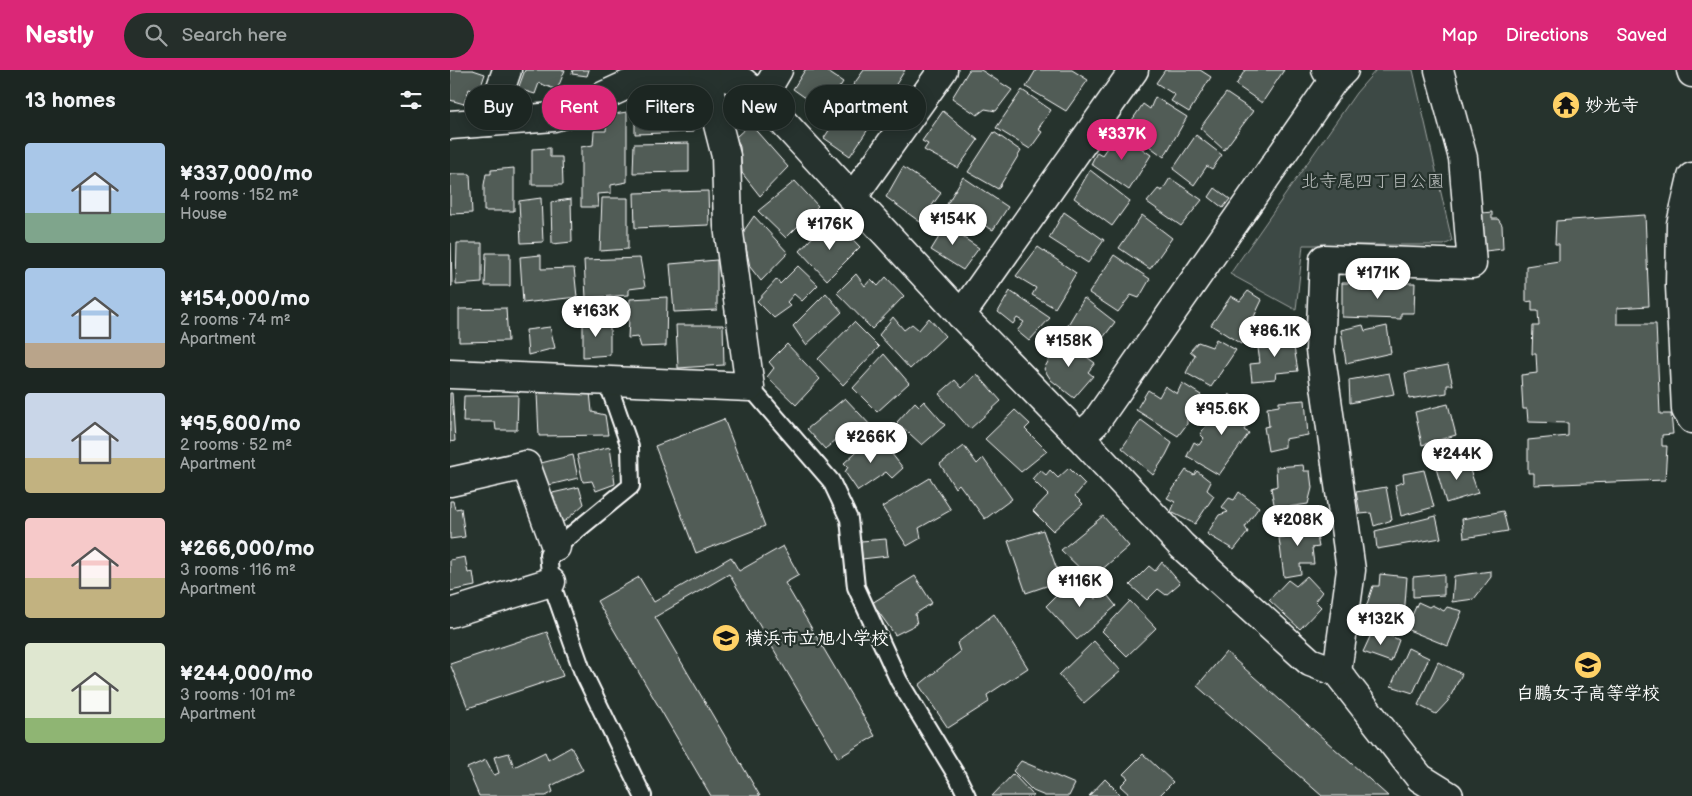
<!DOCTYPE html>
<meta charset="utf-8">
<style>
:root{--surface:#1c2622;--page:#252e2a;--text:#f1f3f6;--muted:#a0a5a5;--line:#3a4340;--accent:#db2777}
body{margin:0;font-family:"Balsamiq Sans","Klee One",sans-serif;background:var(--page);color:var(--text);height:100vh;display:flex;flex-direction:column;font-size:19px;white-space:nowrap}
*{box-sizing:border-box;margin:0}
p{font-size:16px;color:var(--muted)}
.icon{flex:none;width:28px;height:28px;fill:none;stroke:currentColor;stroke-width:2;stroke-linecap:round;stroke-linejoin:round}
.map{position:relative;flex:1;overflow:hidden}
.drawer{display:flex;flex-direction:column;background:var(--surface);width:450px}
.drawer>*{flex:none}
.top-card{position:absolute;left:15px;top:15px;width:475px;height:45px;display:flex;gap:10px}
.price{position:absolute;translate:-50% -42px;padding:0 11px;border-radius:18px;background:#fff;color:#222;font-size:16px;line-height:32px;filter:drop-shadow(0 1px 2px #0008)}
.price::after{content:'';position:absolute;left:50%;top:30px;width:15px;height:11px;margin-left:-8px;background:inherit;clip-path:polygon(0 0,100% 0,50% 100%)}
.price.selected{background:var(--accent);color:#fff}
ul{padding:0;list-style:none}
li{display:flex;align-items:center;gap:15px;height:125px;padding:0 25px}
li span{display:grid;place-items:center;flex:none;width:140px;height:100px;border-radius:5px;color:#555}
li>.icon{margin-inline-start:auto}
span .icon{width:60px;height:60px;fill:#fffc;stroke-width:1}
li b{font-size:21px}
h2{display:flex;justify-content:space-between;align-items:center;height:60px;padding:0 25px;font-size:21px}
.tag{padding:0 18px;border-radius:22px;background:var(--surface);box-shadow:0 2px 12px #0003,0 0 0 1px var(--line);font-size:18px;line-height:45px}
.tag.selected{background:var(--accent);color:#fff}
header{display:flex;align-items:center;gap:30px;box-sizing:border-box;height:70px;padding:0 25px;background:var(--accent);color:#fff}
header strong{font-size:24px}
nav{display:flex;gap:28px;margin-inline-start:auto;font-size:18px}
.search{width:350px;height:45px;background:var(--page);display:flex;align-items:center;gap:12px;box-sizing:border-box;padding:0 18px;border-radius:28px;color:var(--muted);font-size:19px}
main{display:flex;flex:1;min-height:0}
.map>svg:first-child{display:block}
.green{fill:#3e4944;stroke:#9ea4a2}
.building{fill:#515c57;stroke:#fff}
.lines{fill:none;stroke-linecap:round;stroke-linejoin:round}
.lane-casing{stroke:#fff;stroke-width:20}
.street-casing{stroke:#fff;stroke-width:31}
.secondary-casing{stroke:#fff;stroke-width:31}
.lane{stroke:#26332d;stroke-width:16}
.street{stroke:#26332d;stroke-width:28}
.secondary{stroke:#26332d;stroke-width:28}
.labels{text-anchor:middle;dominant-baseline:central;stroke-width:4.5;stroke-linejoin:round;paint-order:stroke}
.poi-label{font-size:18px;font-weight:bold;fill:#fff;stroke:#26332d;text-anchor:start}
.park-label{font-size:18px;fill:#bbbfbe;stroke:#26332d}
</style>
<header>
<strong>Nestly</strong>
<div class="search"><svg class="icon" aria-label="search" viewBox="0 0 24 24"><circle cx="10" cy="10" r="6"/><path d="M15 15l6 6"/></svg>Search here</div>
<nav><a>Map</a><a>Directions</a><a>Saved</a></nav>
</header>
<main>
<section class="drawer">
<h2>13 homes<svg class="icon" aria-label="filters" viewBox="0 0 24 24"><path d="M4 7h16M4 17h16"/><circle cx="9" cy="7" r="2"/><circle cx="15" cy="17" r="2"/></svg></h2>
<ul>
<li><span style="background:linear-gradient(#a9c7e8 70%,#7fa58c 0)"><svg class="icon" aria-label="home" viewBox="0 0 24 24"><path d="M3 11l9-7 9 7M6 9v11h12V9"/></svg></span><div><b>¥337,000/mo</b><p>4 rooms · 152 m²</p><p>House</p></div></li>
<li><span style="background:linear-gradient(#a9c7e8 75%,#b9a48a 0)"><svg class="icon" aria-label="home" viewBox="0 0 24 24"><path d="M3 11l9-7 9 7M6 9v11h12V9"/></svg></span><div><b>¥154,000/mo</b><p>2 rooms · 74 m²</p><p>Apartment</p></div></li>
<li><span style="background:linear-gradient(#c9d6e8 65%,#c2b280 0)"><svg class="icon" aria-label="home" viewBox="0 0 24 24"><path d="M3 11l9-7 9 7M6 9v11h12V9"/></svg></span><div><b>¥95,600/mo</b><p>2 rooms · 52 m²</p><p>Apartment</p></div></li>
<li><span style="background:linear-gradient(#f6c9c9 60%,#c2b280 0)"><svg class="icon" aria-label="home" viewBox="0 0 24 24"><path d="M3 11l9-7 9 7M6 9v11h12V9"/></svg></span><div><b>¥266,000/mo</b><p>3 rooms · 116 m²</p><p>Apartment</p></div></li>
<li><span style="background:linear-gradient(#dfe7d0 75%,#8fb573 0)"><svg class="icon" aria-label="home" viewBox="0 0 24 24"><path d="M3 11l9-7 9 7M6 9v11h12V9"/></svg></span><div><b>¥244,000/mo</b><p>3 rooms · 101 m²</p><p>Apartment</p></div></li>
</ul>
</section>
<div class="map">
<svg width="1242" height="726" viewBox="0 0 1242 726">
<rect width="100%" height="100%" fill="#26332d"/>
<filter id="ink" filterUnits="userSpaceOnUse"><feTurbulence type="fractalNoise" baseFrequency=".02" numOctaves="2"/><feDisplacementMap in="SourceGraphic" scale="10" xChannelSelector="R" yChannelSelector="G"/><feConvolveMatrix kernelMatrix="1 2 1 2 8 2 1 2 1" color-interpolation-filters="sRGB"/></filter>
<g filter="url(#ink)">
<path class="green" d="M926 0H963L1002 171 994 175H853L846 240 780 204 906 23Z"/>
<g class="building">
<path d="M0 0H23L35 4 29 22 19 19 14 34 0 30Z"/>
<path d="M75 0H115L107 20 89 13 85 24 68 19Z"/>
<path d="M123 0H139L137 6 122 4Z"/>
<path d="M355 0H375L393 12 374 41 343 19Z"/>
<path d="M414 0H455L433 35 428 31 425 38 398 22Z"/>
<path d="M519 0H531L562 20 546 41 535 39 527 45 502 28Z"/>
<path d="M586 0H622L638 10 616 41 576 17Z"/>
<path d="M715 0H750L761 7 739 42 721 31 725 25 706 13Z"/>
<path d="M795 0H834L812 33 786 15Z"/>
<path d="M572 20 601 40 588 59 592 62 580 79 546 58Z"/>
<path d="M776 23 803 41 774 80 750 58Z"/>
<path d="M395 24 427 46 400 86 374 68 387 48 381 44Z"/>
<path d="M705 27 737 47 714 87 676 59 693 34 700 39Z"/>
<path d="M243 32V62L185 64V33Z"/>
<path d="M493 41 528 70 508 98 474 80 478 74 472 71Z"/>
<path d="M177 42V112L161 115V123L147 124 148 137H131V77L143 75 144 61H156L157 45Z"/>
<path d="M300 54 338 97 310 126 292 103 290 77 286 67Z"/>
<path d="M544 62 571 81 548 119 518 102Z"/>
<path d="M668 62 701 85 679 120 641 94 647 82 652 85Z"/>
<path d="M746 65 772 85 762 99 757 96 744 115 723 99Z"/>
<path d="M239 73V102L183 103 184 74Z"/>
<path d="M100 78V87H112L113 115H82V79Z"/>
<path d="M453 97 491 123 470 152 436 127Z"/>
<path d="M64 98V141H34V115L36 104H41V100Z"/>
<path d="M640 100 680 131 662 156 624 128Z"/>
<path d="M0 104H20L22 143 0 144Z"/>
<path d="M513 107 558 137 543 160 518 147 512 152 493 141Z"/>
<path d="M720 108 752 130 731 156 697 132 708 119 712 121Z"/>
<path d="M345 111 368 136 336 168 308 141Z"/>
<path d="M765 118 780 129 773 138 759 127Z"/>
<path d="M258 121 259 155 185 158 184 123Z"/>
<path d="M91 128 93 172 71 173 69 131Z"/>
<path d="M152 128H178V179L150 181Z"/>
<path d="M121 129 122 172 102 174 101 132Z"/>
<path d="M614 142 654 170 638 193 599 168Z"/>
<path d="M1042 142V149H1048L1052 155 1053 179 1035 181 1032 143Z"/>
<path d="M692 145 722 168 700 199 669 178Z"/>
<path d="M1195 145 1199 236 1167 238V254H1206L1210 344H1221L1223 364 1212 365V376H1217L1215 410 1084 415V403H1078V370L1118 366V353L1078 352 1077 339H1073L1071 305 1087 303 1086 284H1082L1083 256H1089L1088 241H1082V231L1076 232V196L1109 191V174H1105L1106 151Z"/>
<path d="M304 146 338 183 311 211 300 197 293 162Z"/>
<path d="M487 150 529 178 513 200 481 180 489 167 480 161Z"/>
<path d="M387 153 410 177 377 210 350 181 366 163 373 168Z"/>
<path d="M0 173H1L2 216H0Z"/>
<path d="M7 173H32V213L6 215Z"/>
<path d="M588 177 626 203 605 238 582 225 586 218 566 206Z"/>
<path d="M36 183H60V216H35Z"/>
<path d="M91 185V199L124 198 127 227 73 233 70 187Z"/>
<path d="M664 185 700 209 689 228 681 225 668 242 639 223Z"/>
<path d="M190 188 195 217 179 219V225L136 228 134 190Z"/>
<path d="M267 190V240L224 242 220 194Z"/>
<path d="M348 196 368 215 352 231 344 224 337 232 341 236 324 248 307 231 327 209 330 214Z"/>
<path d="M406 204 415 216 421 209 428 216 436 207 454 226 422 259 387 223Z"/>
<path d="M892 213H965L964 243H951V249L892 247Z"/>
<path d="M560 221 600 248 579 271 567 261 574 252 567 248 563 254 548 242Z"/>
<path d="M798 221 812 230 791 274 761 255 781 226 790 231Z"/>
<path d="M376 223 392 242 356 275 343 256Z"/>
<path d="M217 227 216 276 191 277 188 267 178 268 180 229Z"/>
<path d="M634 228 665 252 643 281 613 263Z"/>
<path d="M56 238 58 271 9 272V239Z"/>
<path d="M443 247 454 260 462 254 469 260 479 248 495 266 460 299 429 265Z"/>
<path d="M160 249V285L133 287V250Z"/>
<path d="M404 252 429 277 393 315 368 289Z"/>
<path d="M226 255H273L274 295 228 298Z"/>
<path d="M913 255 915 261 937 256 941 283 896 293 891 260Z"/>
<path d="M100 257 105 278 78 285 76 260Z"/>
<path d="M837 261 840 278 844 277 848 301 826 303 825 309 802 311 800 294 810 293 808 278H815L818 270 816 262Z"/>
<path d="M611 268 645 293 638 302 643 306 624 328 601 310 594 299Z"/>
<path d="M766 269 786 280 761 317 736 303 745 285 740 281 748 272 762 277Z"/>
<path d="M337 274 370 309 346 335 317 307 324 298 319 292Z"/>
<path d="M434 284 459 313 427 342 403 318Z"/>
<path d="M998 295 1003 315H997V323L959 329 955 303Z"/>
<path d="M939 303 944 324 900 333 899 310Z"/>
<path d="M527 304 551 331 520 359 489 324 505 310 512 318Z"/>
<path d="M732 313 751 325 737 348V354L728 366 686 340 698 320 709 327 715 316 727 324Z"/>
<path d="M140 322 142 342 155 345 158 365 89 366 87 323Z"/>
<path d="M0 323H2L5 371 0 372Z"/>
<path d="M779 324 798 337 794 345 798 352 794 360 799 363 769 405 737 386 744 372 749 375 754 368 750 364Z"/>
<path d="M68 325 67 360H46L45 352H13L14 326Z"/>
<path d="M395 328 423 358 409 371 398 360 375 379 357 359Z"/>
<path d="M855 330 858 365 835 369V377L818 381 814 357 819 356 817 338 829 336V332Z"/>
<path d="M474 331 495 355 472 375 447 352 465 332 469 336Z"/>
<path d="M998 334 1006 365 972 375 965 342Z"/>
<path d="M565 340 580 354 575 359 597 381 571 402 535 369Z"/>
<path d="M274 349 315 456 246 483 205 376Z"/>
<path d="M691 350 722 373 716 385 703 405 672 378Z"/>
<path d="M426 364 453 398 442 408 436 402 408 421 395 402 398 397 394 393Z"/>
<path d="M1014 372 1016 380 1006 384 1005 374Z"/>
<path d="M514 376 527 394 533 388 562 429 535 449 509 414 505 418 490 394Z"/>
<path d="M160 377 165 414 146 421 142 411 133 412 127 385Z"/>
<path d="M123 385 128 408 95 416 91 393Z"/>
<path d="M1016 389 1028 423 996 433 986 398Z"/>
<path d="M853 395 854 401H860L862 418 858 434 825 439 821 418 827 416 826 397Z"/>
<path d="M619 398 635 414 625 426 633 434 603 461 583 441 598 425 582 409 590 400 596 405 600 400 608 408Z"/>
<path d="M736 400 744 405 747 401 761 412 757 420 764 426 745 454 721 442 725 432 717 428Z"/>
<path d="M974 400 984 437 951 446 945 415 954 412 953 404Z"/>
<path d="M480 408 501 440 469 458 471 468 457 476 432 437Z"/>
<path d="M129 417 134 434 115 451 102 454 98 424Z"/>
<path d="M936 417 942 450 924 456 921 443 910 444 906 422Z"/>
<path d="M789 422 809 437 795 457 798 462 784 480 757 464 769 445 778 442 772 437 779 428 784 430Z"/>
<path d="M0 431H3L5 439 11 438 15 467 0 469Z"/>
<path d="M1053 441 1058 461 1014 468 1012 449Z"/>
<path d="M653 446 679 476 641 509 611 480Z"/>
<path d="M986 446 991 468 927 479 925 461Z"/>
<path d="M864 451 869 477 862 478 864 494H850L851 504 834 507 829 468 835 467 833 461 841 460V454Z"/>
<path d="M593 460 611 511 576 523 558 471Z"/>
<path d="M436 469 438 486 412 489 411 471Z"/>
<path d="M333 476 349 505 335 513 425 666 388 688 279 504 205 547 310 726H261L147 531 189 507 204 532 281 487 289 501Z"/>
<path d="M15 487 18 503 23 502 25 516 0 521V490Z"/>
<path d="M712 492 730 513 716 525 708 519 697 530 680 515 699 496 705 501Z"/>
<path d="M1041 501V507L1024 529 1002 532 1004 506Z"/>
<path d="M930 504 957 507 954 547 930 543 916 537 923 516H929Z"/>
<path d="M994 504V525L963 527V507Z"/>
<path d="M465 506 482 533 465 544 467 554 445 565 422 533Z"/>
<path d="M857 506 872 522 865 531 871 537 850 559 819 530 838 510 846 516Z"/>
<path d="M624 508 645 529 654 521 666 536 627 570 596 536Z"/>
<path d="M680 531 706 558 677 586 652 561Z"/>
<path d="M968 532 979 537 982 535 994 541 997 537 1012 541 998 576 956 559Z"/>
<path d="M544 544 578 598 537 625 539 632 498 658 469 615 510 582 507 573Z"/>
<path d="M924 558 949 570 941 592 913 582Z"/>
<path d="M97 562 113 606 18 638 0 594Z"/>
<path d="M644 571 671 601 634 633 609 605Z"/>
<path d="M958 578 979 588 963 623 941 616Z"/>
<path d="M776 582 938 726H872L747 616Z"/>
<path d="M988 592 1012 604 998 631 986 644 968 635Z"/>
<path d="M121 677 133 700 101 716 103 722 96 726H29L17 698 36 690 44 705 49 703 44 687 59 683 64 697 95 682 98 690Z"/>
<path d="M693 684 723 712 709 726H681L670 716 678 708 673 704Z"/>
<path d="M571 691 625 714 619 726H595L583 721 563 701Z"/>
<path d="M563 704 584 726H542Z"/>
<path d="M655 709 672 726H639Z"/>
</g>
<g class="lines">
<defs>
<g id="lane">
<path d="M157 311 180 377 181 416 98 484 101 512 132 600 193 726"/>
<path d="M300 317 381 411 399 449 406 517 449 611 508 708 517 726"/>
</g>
<g id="street">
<path d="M1241 0 1242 3"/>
<path d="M309 26 321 12 328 0"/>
<path d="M39 52 57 0"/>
<path d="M0 55 104 47 114 44 177 15 255 6 275 7 293 12 309 26 511 245 630 367 732 476 860 592 887 602 970 708 999 726"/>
<path d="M1242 107 1231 154 1230 216 1236 340 1242 349"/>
<path d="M402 128 493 0"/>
<path d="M511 245 684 0"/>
<path d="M0 304 300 317 278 156 276 86 254 0"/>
<path d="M630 367 645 353 883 11 876 0"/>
<path d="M0 412 76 395 106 477"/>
<path d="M0 543 101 512"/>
<path d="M887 602 901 500 870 280 874 189 1022 194 1013 88 989 0"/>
</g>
<path id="secondary" d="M883 11 894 0"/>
</defs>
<use href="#lane" class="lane-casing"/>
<use href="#street" class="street-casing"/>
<use href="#secondary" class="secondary-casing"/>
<use href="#lane" class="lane"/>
<use href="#street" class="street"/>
<use href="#secondary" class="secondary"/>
</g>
</g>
<defs>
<symbol id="temple-disc" viewBox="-11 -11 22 22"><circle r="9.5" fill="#ffd166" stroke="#26332d"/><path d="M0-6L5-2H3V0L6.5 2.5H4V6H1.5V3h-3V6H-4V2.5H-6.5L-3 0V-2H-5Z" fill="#111"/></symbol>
<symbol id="school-disc" viewBox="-11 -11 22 22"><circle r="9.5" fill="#ffd166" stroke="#26332d"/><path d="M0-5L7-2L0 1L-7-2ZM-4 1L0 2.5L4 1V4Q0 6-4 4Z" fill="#111"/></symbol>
</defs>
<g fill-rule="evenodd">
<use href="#temple-disc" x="1100" y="19" width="32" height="32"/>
<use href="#school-disc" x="260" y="552" width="32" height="32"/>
<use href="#school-disc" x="1122" y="579" width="32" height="32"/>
</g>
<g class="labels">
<g class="poi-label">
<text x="1135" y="35">妙光寺</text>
<text x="295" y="568">横浜市立旭小学校</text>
<text x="1138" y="623" text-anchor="middle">白鵬女子高等学校</text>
</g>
<g class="park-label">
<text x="923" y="111">北寺尾四丁目公園</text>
</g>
</g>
</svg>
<b class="price selected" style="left:672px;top:91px">¥337K</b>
<b class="price" style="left:503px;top:176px">¥154K</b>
<b class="price" style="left:380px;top:181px">¥176K</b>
<b class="price" style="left:928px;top:230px">¥171K</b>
<b class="price" style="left:146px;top:268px">¥163K</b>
<b class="price" style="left:825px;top:288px">¥86.1K</b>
<b class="price" style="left:619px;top:298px">¥158K</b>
<b class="price" style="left:772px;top:366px">¥95.6K</b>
<b class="price" style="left:421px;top:394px">¥266K</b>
<b class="price" style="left:1007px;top:411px">¥244K</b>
<b class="price" style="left:848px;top:477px">¥208K</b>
<b class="price" style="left:630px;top:538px">¥116K</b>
<b class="price" style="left:931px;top:576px">¥132K</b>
<div class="top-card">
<a class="tag">Buy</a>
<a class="tag selected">Rent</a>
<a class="tag">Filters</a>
<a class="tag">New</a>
<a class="tag">Apartment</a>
</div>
</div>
</main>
